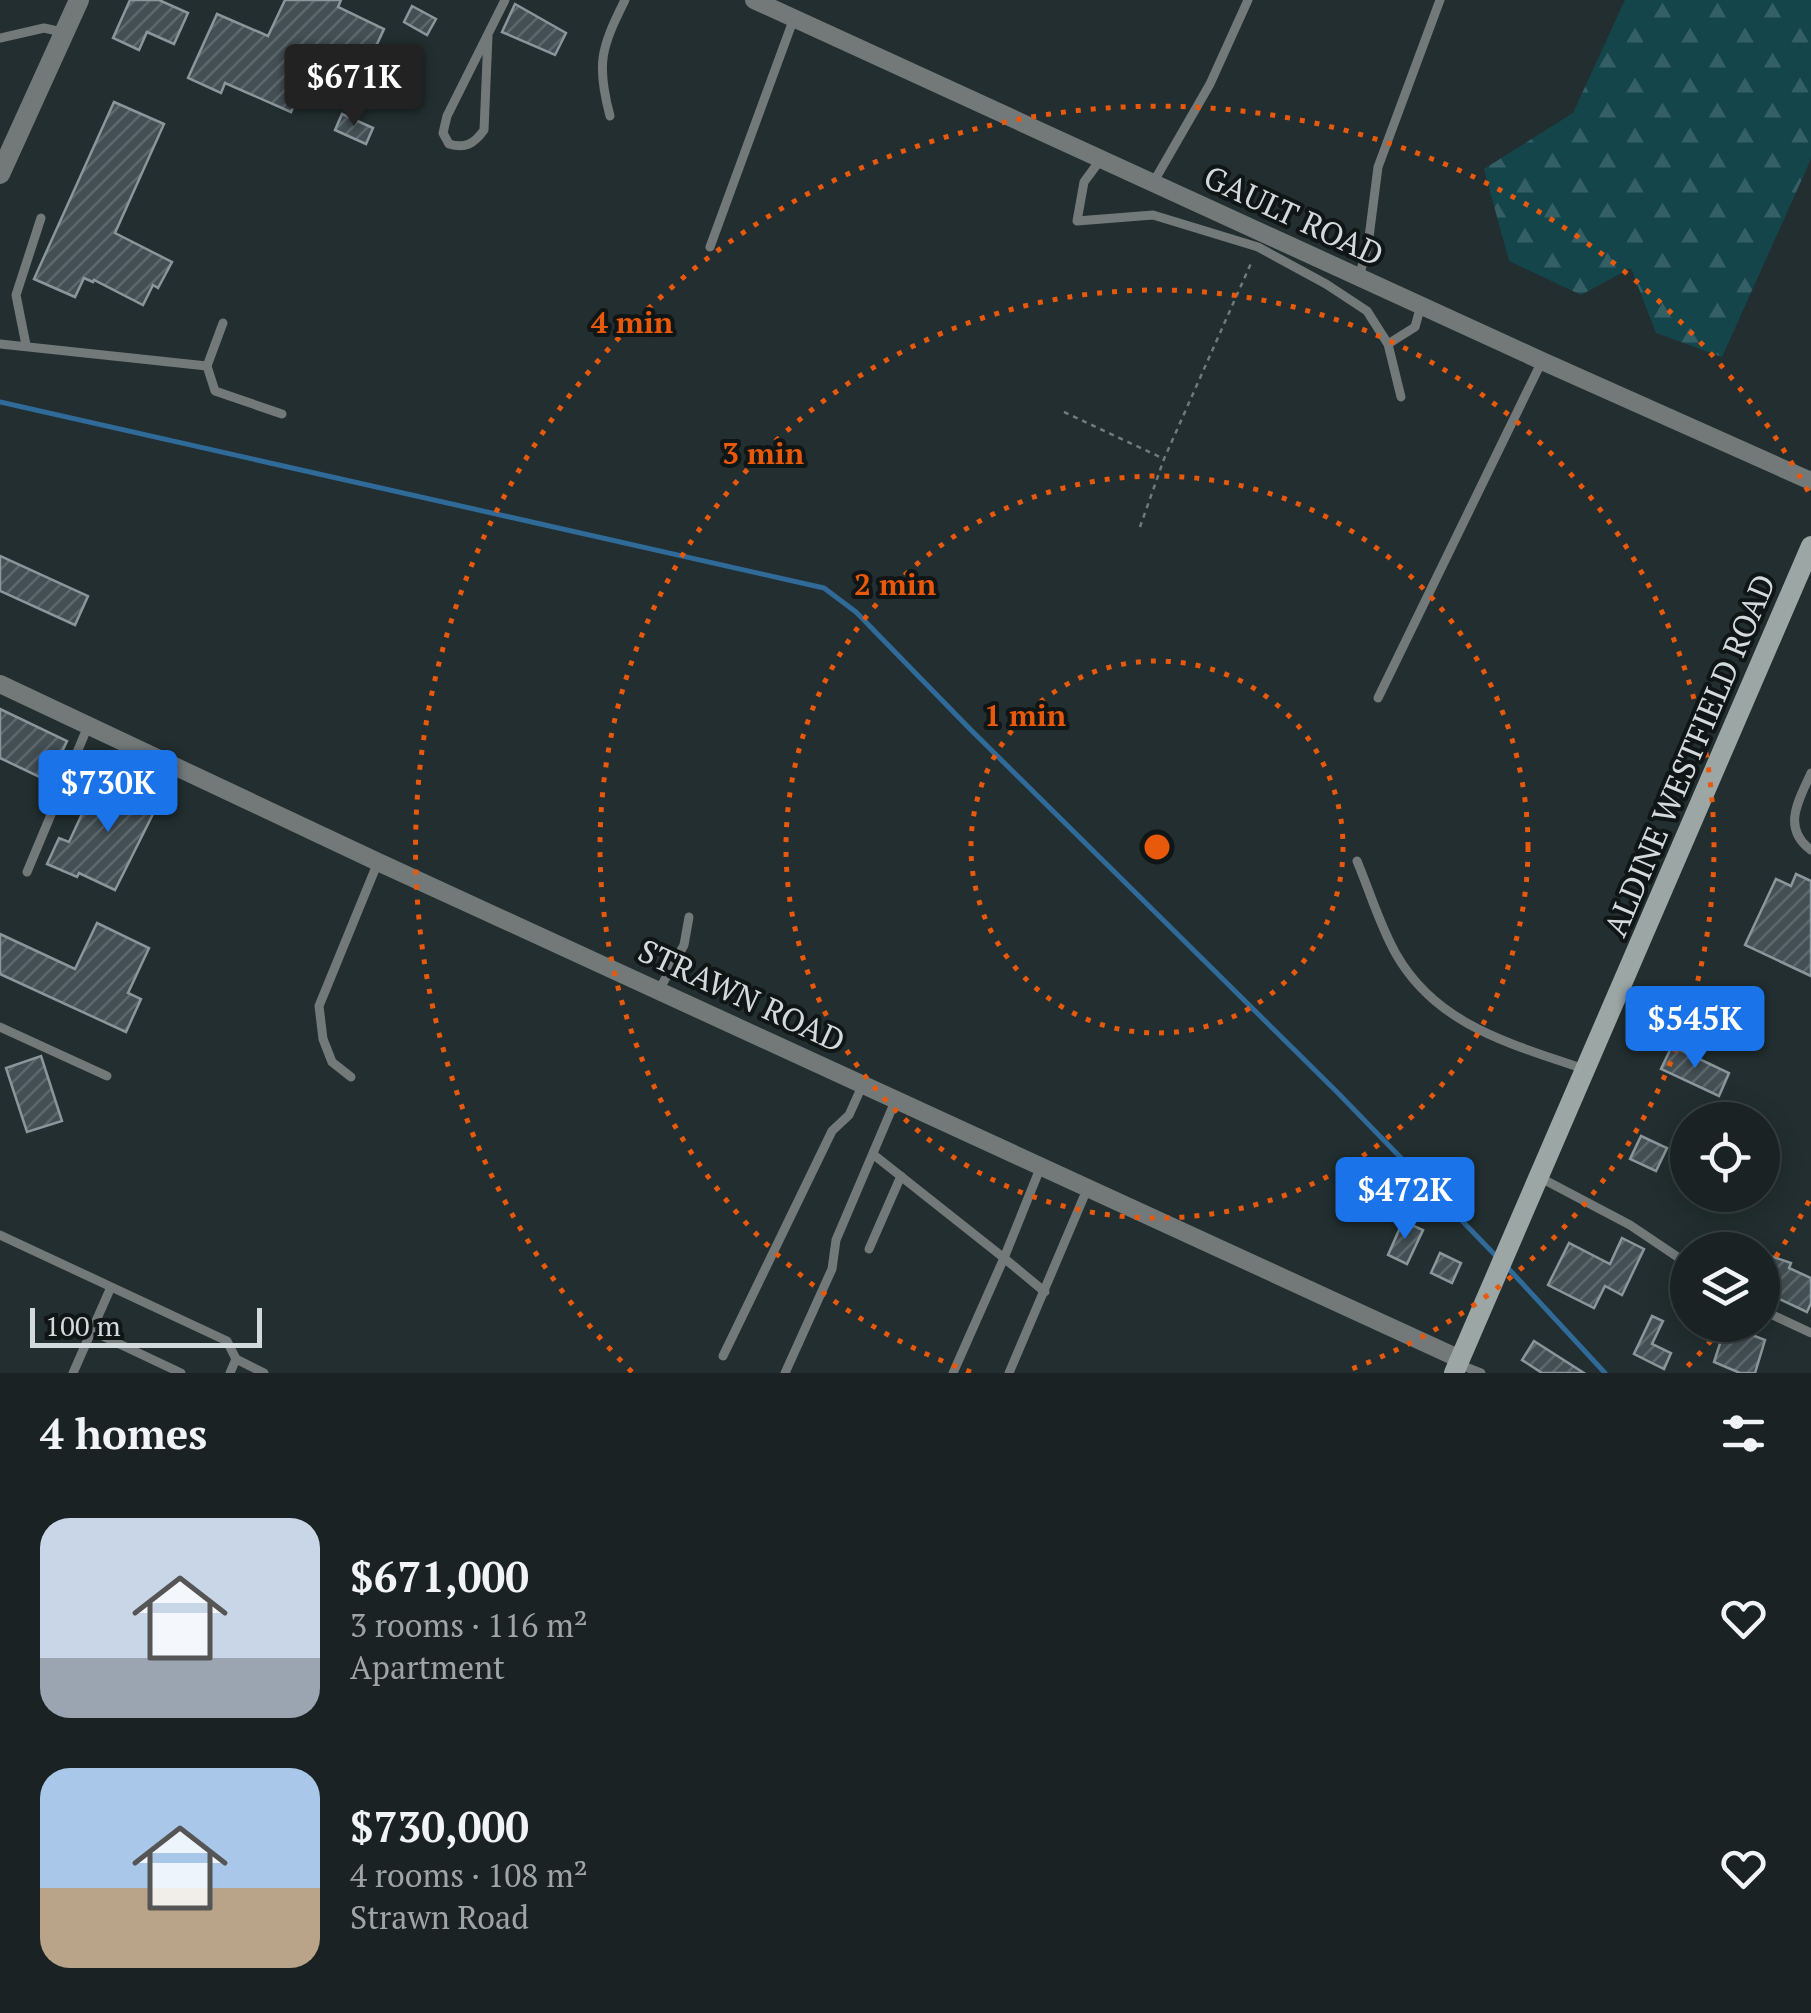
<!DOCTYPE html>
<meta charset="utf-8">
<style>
:root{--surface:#1a2223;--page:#272f30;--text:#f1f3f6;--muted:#9fa4a6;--line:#383f41;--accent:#1a73e8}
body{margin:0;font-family:"PT Serif",serif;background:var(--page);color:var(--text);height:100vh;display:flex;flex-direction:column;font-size:38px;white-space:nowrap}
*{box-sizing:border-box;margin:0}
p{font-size:32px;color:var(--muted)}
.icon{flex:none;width:55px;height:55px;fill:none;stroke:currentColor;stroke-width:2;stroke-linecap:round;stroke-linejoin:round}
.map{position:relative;height:1373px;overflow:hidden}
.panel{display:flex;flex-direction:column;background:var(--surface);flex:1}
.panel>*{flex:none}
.buttons{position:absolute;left:1670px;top:1102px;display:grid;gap:20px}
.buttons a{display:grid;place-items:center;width:110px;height:110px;border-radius:50%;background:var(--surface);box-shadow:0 5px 25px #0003,0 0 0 2px var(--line);font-size:50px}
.scale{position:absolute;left:30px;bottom:25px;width:232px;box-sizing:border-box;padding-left:10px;border:5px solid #d2dadb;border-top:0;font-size:28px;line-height:35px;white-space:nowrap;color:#d2dadb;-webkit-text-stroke:8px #101516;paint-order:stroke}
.price{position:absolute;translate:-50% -85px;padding:0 22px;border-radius:10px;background:var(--accent);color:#fff;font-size:32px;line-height:65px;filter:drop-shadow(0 2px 5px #0008)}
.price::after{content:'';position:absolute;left:50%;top:60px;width:30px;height:22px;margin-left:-15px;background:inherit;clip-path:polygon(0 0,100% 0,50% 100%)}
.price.active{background:#222;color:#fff}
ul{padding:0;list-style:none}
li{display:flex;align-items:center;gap:30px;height:250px;padding:0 40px}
li span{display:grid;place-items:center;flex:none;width:280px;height:200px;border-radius:30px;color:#555}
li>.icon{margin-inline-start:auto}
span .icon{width:120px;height:120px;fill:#fffc;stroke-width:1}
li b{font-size:42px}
h2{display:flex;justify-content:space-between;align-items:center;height:120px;padding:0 40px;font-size:42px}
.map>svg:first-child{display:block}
.forest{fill:url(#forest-firs)}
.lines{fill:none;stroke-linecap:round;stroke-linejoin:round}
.stream{stroke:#306a99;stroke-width:5}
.building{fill:url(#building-hatch);stroke:#89969b;stroke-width:2.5}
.path{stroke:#707a7b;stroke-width:2.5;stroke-dasharray:5 5;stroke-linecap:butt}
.service{stroke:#737979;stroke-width:9}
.minor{stroke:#737979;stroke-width:18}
.tertiary{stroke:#737979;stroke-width:20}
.secondary{stroke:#9ca6a4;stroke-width:20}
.ring{fill:none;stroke:#e8590c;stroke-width:5;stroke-dasharray:5 10}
.labels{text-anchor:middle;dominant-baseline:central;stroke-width:8;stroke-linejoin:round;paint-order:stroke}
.street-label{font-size:32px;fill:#d2dadb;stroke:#101516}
.centre{fill:#e8590c;stroke:#101516;stroke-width:5}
.ring-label{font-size:30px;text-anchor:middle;font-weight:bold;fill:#e8590c;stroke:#101516;stroke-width:8;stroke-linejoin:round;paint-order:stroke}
</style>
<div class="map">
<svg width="1811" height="1373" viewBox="0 0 1811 1373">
<defs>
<pattern id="forest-firs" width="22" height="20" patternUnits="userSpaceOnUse" patternTransform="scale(2.5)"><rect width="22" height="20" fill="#13454b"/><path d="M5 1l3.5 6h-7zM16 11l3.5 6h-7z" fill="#345f64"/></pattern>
<pattern id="building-hatch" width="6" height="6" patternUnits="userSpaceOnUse" patternTransform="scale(2.5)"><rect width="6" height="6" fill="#434f54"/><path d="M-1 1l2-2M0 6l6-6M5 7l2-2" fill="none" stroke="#5d686c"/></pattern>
</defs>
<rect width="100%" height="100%" fill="#222e2f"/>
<path class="forest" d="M1625 0H1811V159L1722 357 1656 333 1631 268 1581 295 1509 261 1484 169 1573 113Z"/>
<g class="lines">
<g class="stream">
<path d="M0 402 824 588 856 612 969 728 1338 1093 1499 1259"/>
<path d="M1507 1267 1605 1373"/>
</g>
</g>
<g class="building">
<path d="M130 0H159L188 13 174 44 147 32 139 50 113 38Z"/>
<path d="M285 0H341L338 7 384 29 361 79 315 58 291 112 225 83 221 93 188 78 217 14 268 36Z"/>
<path d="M515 4 566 33 555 55 502 32Z"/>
<path d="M412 6 436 19 427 35 404 22Z"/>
<path d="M114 102 164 124 115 233 172 262 158 288 153 285 143 305 94 280 93 282 84 278 75 297 34 279Z"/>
<path d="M342 114 373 128 366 144 335 130Z"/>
<path d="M0 556 88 596 75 625 0 591Z"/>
<path d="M0 709 67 741 48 781 0 758Z"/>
<path d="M121 776 163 794 115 890 79 873 77 877 47 864 59 838 69 842 89 799 107 808Z"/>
<path d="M1796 874 1811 881V976L1745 945 1776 879 1791 886Z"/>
<path d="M97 923 149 948 128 993 141 999 126 1032 0 974V934L75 969Z"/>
<path d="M1672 1046 1729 1073 1719 1096 1661 1069Z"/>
<path d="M41 1056 62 1121 27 1132 6 1068Z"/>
<path d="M1641 1136 1667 1148 1656 1171 1630 1159Z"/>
<path d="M1403 1221 1423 1230 1407 1264 1388 1255Z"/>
<path d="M1622 1238 1644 1249 1622 1295 1605 1286 1594 1308 1548 1285 1569 1243 1610 1264Z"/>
<path d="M1440 1253 1461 1263 1452 1283 1431 1273Z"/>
<path d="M1762 1253 1791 1263 1789 1268 1811 1278V1303L1807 1312 1775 1297 1773 1301 1762 1296Z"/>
<path d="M1652 1316 1663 1321 1652 1344 1671 1353 1664 1369 1634 1354Z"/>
<path d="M1726 1325 1765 1340 1755 1373H1740L1714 1362Z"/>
<path d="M1534 1341 1584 1373H1542L1522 1360Z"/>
</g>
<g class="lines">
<g class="path">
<path d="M1064 412 1162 458"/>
<path d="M1140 527 1164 459 1252 261"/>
</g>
<g class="service">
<path d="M488 36 484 130C474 144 465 149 449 144L443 133 447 116 505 0"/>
<path d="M0 38 44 28 62 32"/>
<path d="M610 116C596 64 601 48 625 0"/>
<path d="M1101 159 1084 182 1077 221 1153 215 1258 247 1326 284 1367 311 1388 344 1401 397"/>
<path d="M1153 183 1210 84 1248 0"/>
<path d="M710 247 794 18"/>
<path d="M1359 277 1368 245 1378 167 1440 0"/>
<path d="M0 344 207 366 223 323"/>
<path d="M1388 344 1415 327 1421 305"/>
<path d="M26 345 16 295 41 218"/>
<path d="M207 366 215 391 282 414"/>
<path d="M1378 698 1542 361"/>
<path d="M1811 773C1799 800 1781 828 1811 850"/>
<path d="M1357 861C1370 892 1380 926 1396 954 1437 1026 1512 1044 1584 1069"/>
<path d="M27 872 88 726"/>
<path d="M659 990 684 945 689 917"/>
<path d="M0 1027 107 1076"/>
<path d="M351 1077 332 1062 323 1039 319 1006 378 862"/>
<path d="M874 1155 1004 1258 1041 1166"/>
<path d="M1539 1177 1630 1225 1688 1264"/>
<path d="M0 1235 227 1341 236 1359 230 1373"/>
<path d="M869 1249 901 1176"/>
<path d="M1762 1310 1811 1333"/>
<path d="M92 1331 181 1373"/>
<path d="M723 1356 832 1131 849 1115 863 1084"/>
<path d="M236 1359 264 1373"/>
<path d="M1458 1364 1481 1373"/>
<path d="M73 1373 111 1287"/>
<path d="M785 1373 832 1269 836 1240 896 1099"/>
<path d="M953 1373 1004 1258 1045 1292"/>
<path d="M1009 1373 1088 1187"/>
</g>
<g class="minor">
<path d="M754 0 1542 361 1811 481"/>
<path d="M0 684 378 862 1460 1359"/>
</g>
<path class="tertiary" d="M0 174 79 0"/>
<path class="secondary" d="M1454 1373 1811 546"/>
</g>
<g class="ring">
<circle cx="1157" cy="847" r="186"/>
<circle cx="1157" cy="847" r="371"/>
<path d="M971 1372A557 557 0 1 1 1343 1372"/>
<path d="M1809 1201A742 742 0 0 1 1765 1273M1721 1329A742 742 0 0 1 1682 1372M632 1372A742 742 0 1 1 1809 493"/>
</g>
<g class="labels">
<g class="street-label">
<text transform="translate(1294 215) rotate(25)">GAULT ROAD</text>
<text transform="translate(1689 755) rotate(-67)">ALDINE WESTFIELD ROAD</text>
<text transform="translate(742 995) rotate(25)">STRAWN ROAD</text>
</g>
</g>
<circle cx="1157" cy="847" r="15" class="centre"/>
<g class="ring-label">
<text x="632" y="333">4 min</text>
<text x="763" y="464">3 min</text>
<text x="895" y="595">2 min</text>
<text x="1025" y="726">1 min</text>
</g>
</svg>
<div class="buttons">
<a><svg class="icon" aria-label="locate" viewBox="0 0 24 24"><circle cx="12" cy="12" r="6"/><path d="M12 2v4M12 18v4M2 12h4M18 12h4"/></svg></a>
<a><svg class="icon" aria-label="layers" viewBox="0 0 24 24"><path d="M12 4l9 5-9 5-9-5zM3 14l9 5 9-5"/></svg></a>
</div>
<div class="scale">100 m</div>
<b class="price active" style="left:354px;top:129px">$671K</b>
<b class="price" style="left:108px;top:835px">$730K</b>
<b class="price" style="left:1695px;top:1071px">$545K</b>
<b class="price" style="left:1405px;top:1242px">$472K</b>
</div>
<section class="panel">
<h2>4 homes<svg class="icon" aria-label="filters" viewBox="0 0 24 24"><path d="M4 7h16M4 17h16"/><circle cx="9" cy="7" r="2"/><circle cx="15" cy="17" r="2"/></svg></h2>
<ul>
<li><span style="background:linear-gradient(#c9d6e8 70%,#9aa5b1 0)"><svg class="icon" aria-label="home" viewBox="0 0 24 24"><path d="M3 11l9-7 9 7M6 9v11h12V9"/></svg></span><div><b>$671,000</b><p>3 rooms · 116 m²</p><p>Apartment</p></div><svg class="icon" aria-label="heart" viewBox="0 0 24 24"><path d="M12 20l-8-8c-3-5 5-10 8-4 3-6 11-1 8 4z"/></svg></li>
<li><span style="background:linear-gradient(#a9c7e8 60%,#b9a48a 0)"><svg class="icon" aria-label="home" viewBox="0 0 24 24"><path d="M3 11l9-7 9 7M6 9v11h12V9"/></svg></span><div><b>$730,000</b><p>4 rooms · 108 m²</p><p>Strawn Road</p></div><svg class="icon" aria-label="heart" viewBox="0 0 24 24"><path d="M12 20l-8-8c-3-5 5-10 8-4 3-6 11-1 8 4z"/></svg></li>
</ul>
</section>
